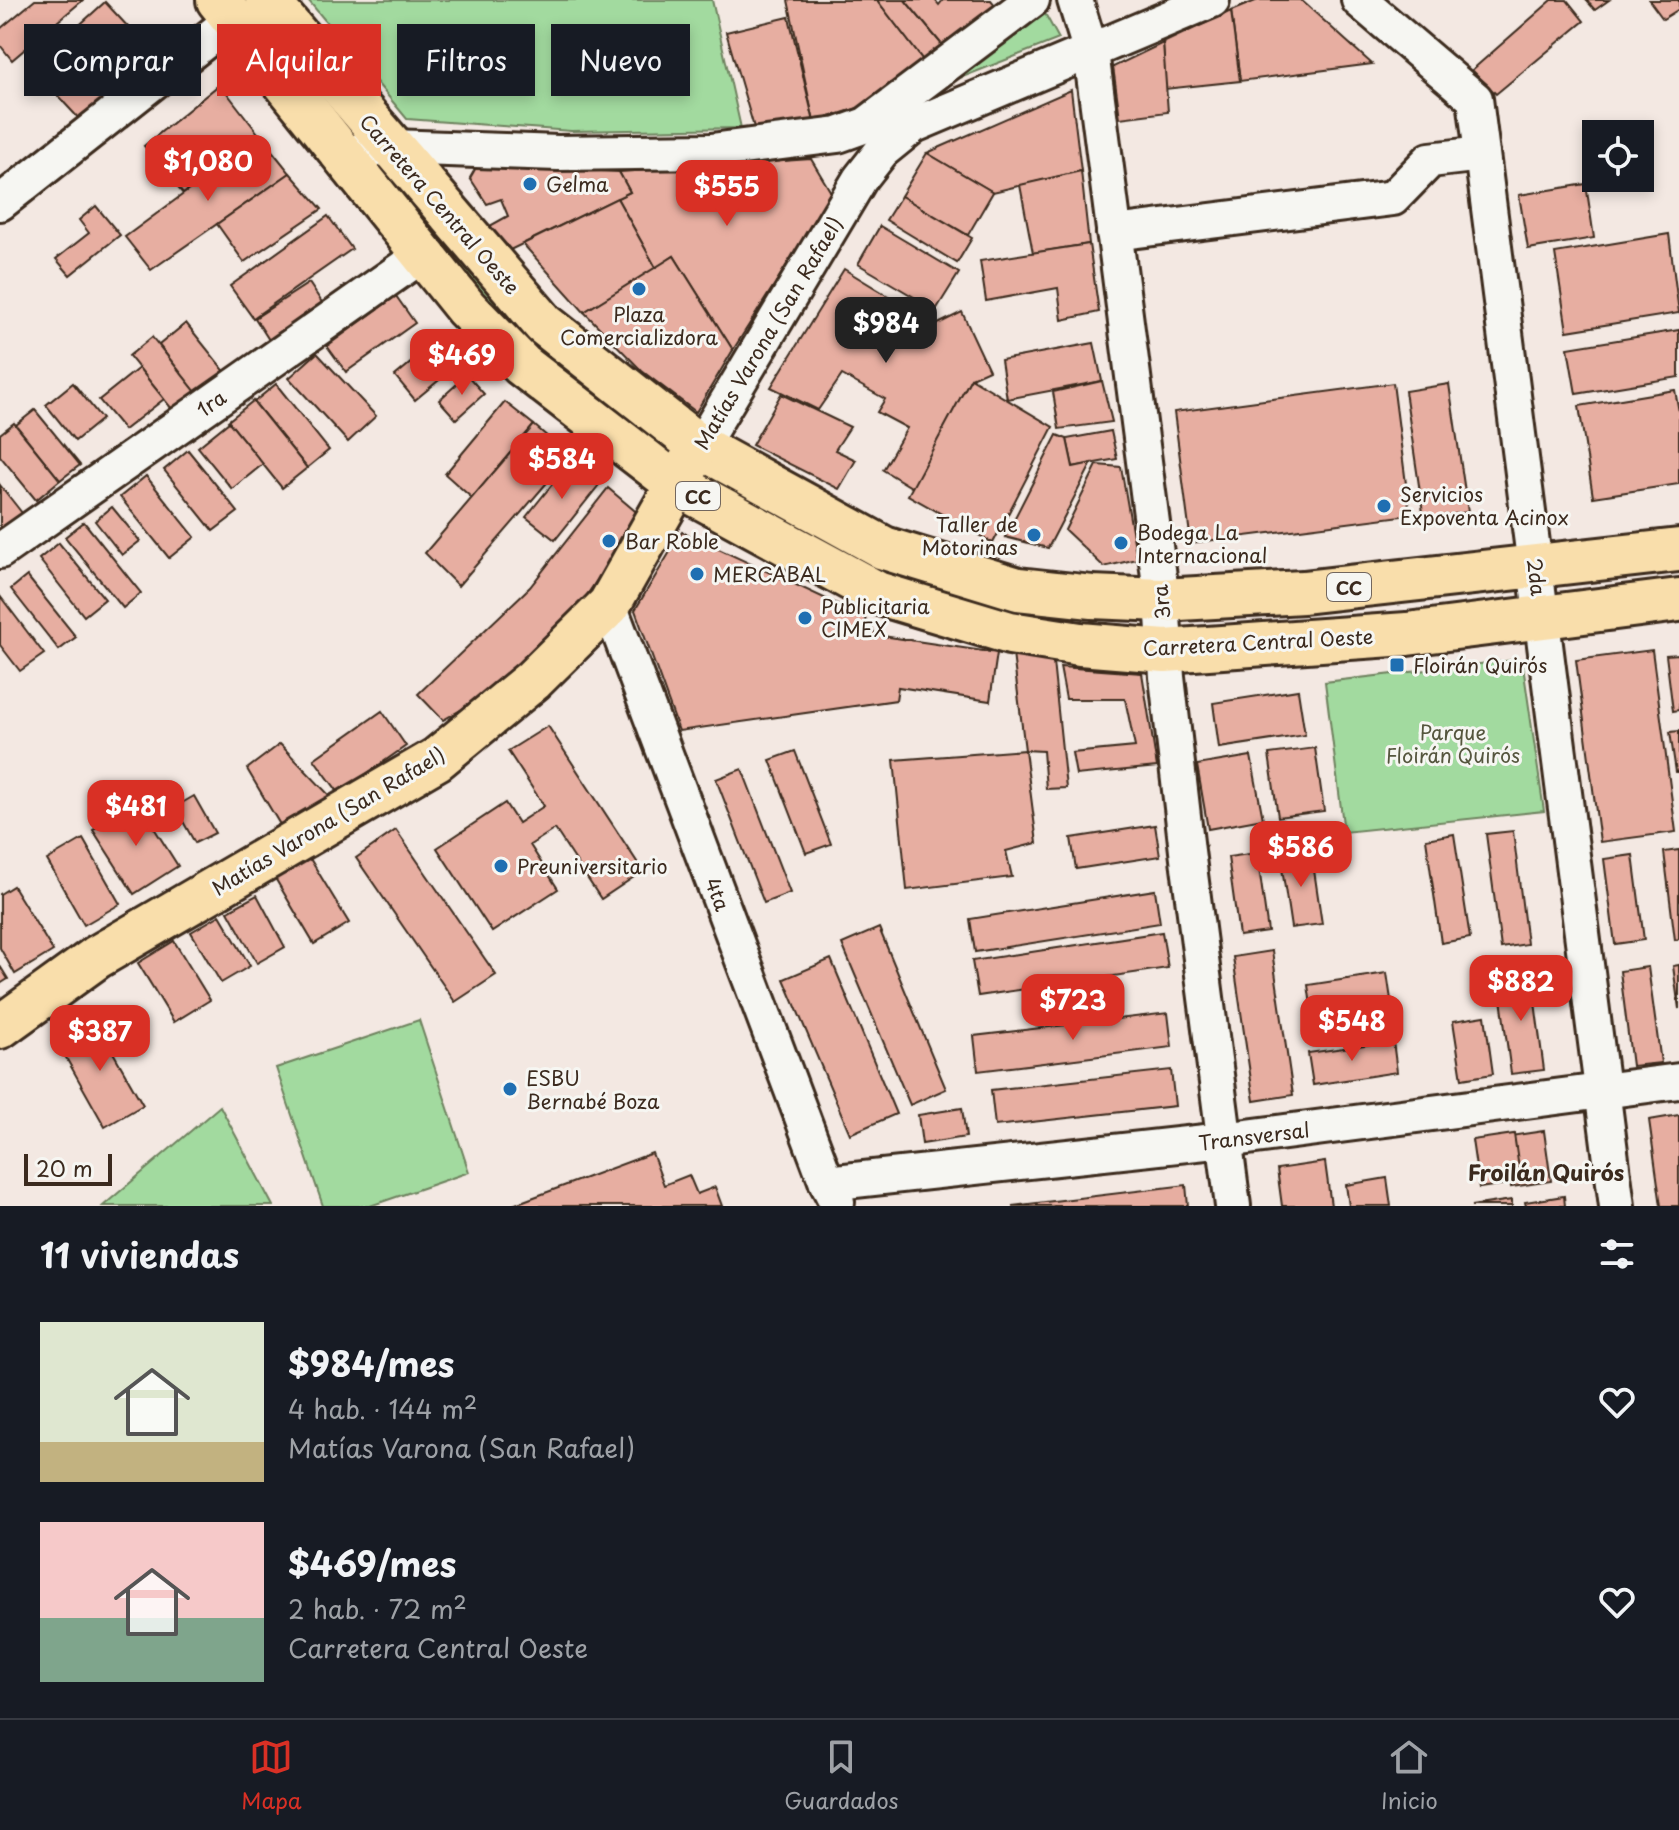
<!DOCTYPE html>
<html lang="es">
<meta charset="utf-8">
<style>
:root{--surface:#171b24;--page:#20242c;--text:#f1f3f6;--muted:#9ea1a6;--line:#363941;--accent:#d93025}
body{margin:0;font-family:"Playpen Sans",sans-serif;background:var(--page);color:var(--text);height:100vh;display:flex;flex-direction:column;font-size:30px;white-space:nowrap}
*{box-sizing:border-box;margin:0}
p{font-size:26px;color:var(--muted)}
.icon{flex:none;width:44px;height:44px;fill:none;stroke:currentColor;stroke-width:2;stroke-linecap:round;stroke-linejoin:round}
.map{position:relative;height:1206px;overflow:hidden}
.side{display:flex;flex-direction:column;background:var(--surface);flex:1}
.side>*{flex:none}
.guide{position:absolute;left:24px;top:24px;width:800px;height:72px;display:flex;gap:16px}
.tools{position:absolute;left:1582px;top:120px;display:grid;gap:16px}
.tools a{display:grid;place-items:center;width:72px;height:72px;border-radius:0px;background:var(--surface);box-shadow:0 4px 12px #0003;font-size:40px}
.scale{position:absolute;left:24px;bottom:20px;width:88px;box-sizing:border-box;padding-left:8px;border:4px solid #3b2a1e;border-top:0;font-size:22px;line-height:28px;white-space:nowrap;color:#3b2a1e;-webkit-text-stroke:6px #f6f6f2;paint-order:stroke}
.price{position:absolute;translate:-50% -68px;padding:0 18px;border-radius:16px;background:var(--accent);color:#fff;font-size:26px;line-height:52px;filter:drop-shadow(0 2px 4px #0008)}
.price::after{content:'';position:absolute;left:50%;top:48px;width:24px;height:18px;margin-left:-12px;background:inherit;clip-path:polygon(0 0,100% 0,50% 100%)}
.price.on{background:#222;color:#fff}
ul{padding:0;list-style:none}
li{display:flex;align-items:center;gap:24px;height:200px;padding:0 40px}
li span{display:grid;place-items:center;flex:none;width:224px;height:160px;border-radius:0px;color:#555}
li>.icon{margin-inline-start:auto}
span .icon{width:96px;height:96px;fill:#fffc;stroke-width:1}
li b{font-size:34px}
h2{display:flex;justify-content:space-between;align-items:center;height:96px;padding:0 40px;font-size:34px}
.chip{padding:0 28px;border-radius:0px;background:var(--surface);box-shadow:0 4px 12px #0003;font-size:28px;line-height:72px}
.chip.on{background:var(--accent);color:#fff}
.tabs{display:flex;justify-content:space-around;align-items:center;height:112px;border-top:2px solid var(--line);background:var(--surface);font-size:22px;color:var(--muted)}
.tabs a{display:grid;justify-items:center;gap:4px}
.tabs .on{color:var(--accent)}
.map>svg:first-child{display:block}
.green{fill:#a2da9f;stroke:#6e825e;stroke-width:2}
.building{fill:#e7aea1;stroke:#3b2a1e;stroke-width:2}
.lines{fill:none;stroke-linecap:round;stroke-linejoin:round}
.minor-casing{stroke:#3b2a1e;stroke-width:40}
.major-casing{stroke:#3b2a1e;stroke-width:48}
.minor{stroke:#f6f6f2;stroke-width:34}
.major{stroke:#f9deab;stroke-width:42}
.poi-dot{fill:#1f6fb2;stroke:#f6f6f2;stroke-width:3}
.labels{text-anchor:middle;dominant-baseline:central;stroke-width:6;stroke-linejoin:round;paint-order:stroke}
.shield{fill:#f6f6f2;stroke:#73675e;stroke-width:2}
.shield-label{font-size:18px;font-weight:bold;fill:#3b2a1e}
.poi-label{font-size:20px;fill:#3b2a1e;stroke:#f6f6f2;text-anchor:start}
.street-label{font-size:20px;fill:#3b2a1e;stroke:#f6f6f2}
.park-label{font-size:20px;fill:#55563e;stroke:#f6f6f2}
.neighbourhood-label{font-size:22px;font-weight:bold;fill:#3b2a1e;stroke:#f6f6f2}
</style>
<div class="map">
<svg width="1679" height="1206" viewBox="0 0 1679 1206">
<rect width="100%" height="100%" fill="#f3e8e2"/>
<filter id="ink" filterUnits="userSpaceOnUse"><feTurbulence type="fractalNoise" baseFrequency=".0125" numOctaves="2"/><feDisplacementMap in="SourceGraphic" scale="16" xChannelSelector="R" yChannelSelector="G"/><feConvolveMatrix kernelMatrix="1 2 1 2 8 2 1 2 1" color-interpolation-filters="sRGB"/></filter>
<g filter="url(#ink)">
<g class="green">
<path d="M308 0H712L741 128 571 131 407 119Z"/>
<path d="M1043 10 1059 39 942 85Z"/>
<path d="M384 170 672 441 664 454 525 344 378 174Z"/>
<path d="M1522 659 1544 811 1344 832 1325 682Z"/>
<path d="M419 1020 469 1172 370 1206H323L276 1068Z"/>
<path d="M220 1106 273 1206H103Z"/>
</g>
<g class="building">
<path d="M35 0H83L12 60 0 45V29Z"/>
<path d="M788 0H877L926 64 870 104 814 122Z"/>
<path d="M877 0H905L944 47 926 64Z"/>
<path d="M905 0H935L939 5 943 0H991L996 6 944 47Z"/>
<path d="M1258 0H1301L1372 64 1240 81 1231 11Z"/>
<path d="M1552 0H1567L1584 21 1496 94 1472 70Z"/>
<path d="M1586 0H1609L1595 10Z"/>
<path d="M1649 0H1679V9L1663 19Z"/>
<path d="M105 2 155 56 83 123 32 68Z"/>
<path d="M1231 11 1240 81 1165 89 1163 43Z"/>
<path d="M789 17 814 122 755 131 726 32Z"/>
<path d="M1163 43 1168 112 1120 118 1113 67Z"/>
<path d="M220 84 261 137 183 194 144 146Z"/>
<path d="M1071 90 1081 171 993 192 927 153Z"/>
<path d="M261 137 290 173 151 270 125 237Z"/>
<path d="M927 153 993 192 968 235 901 196Z"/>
<path d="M811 159 832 194 733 350 674 256 656 268 617 198 630 192 619 172Z"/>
<path d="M478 164 619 172 630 192 510 250 488 227 508 216 501 199 487 204 470 178Z"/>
<path d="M1081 171 1089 244 1033 253 1020 185Z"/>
<path d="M290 173 322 209 244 262 217 224Z"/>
<path d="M1586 184 1594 238 1528 249 1519 195Z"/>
<path d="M901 196 972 238 957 263 886 220Z"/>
<path d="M617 198 656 268 584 312 523 244Z"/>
<path d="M96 206 120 235 70 275 56 259 89 233 79 220Z"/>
<path d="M328 216 352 249 253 318 230 286Z"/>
<path d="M880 226 959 273 936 310 858 264Z"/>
<path d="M1669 234 1679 313 1567 331 1555 253Z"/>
<path d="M1089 244 1099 312 1062 320 1058 288 986 301 980 261Z"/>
<path d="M674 256 733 350 696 412 642 371 584 312Z"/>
<path d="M844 269 936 325 962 312 989 370 971 378 913 488 883 470 907 428 877 412 885 399 842 375 818 410 771 387Z"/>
<path d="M309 283 325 307 271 343 255 318Z"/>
<path d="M396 296 415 323 346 372 327 346Z"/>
<path d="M186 323 227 374 199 396 159 345Z"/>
<path d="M1679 330V377L1576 394 1568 348Z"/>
<path d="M152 337 199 396 176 414 129 356Z"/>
<path d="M442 337 462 361 415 400 395 376Z"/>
<path d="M1094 343 1102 381 1007 399 1001 360Z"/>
<path d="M317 353 376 416 348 442 289 378Z"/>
<path d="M139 368 164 399 124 430 99 400Z"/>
<path d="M467 375 484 394 456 419 439 400Z"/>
<path d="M971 378 1053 427 993 543 908 495Z"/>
<path d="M1102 381 1112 422 1059 429 1053 392Z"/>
<path d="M73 383 102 419 75 441 46 405Z"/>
<path d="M1393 383 1410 515 1191 543 1174 412Z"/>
<path d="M276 384 329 450 307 468 254 402Z"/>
<path d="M1449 384 1468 512 1424 519 1405 391Z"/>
<path d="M1675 390 1679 412V484L1593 497 1579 406Z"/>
<path d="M781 394 850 427 835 450 856 460 839 489 752 445Z"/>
<path d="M253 401 307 468 282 488 228 421Z"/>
<path d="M505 402 534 425 472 498 445 474Z"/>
<path d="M35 410 80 465 60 480 16 425Z"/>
<path d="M229 422 263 464 232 489 198 447Z"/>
<path d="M14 423 60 480 36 500 0 456V434Z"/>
<path d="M534 425 570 456 458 586 425 553Z"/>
<path d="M1111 431 1117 459 1073 467 1067 439Z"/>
<path d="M1057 435 1067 439 1073 467 1092 463 1048 548 1005 537Z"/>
<path d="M188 450 238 512 213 531 164 470Z"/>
<path d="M570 462 599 485 555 540 526 517Z"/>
<path d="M1097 465 1121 467 1137 559 1104 567 1065 530Z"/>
<path d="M146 476 195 537 169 558 120 497Z"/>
<path d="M0 485 22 513 1 530 0 528Z"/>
<path d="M608 488 641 516 567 624 508 683 443 720 418 694 530 587Z"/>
<path d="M112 507 140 541 122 555 95 521Z"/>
<path d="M84 522 141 593 123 608 65 537Z"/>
<path d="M682 532 863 616 876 635 997 653 990 701 898 687 896 700 679 731 635 610Z"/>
<path d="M59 543 105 599 84 616 39 559Z"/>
<path d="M27 576 76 637 59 650 11 589Z"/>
<path d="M0 596 44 654 20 671 0 645Z"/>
<path d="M1652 650 1676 832 1600 842 1576 660Z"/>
<path d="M1013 654 1053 662 1066 788 1046 789 1043 751 1025 750Z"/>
<path d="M1679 654V710L1673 711 1666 655Z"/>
<path d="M1060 667 1142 673 1157 767 1076 775 1072 753 1135 747 1125 699H1066Z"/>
<path d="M1298 690 1305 735 1219 748 1213 703Z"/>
<path d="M382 711 406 746 339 793 314 759Z"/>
<path d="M548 726 643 871 601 899 555 829 530 845 558 889 492 932 437 848 505 803 518 823 544 806 508 751Z"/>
<path d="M1679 731V772H1676L1670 732Z"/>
<path d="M280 744 331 797 282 828 247 769Z"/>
<path d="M1315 748 1324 811 1278 817 1269 754Z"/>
<path d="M1025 750 1037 843 1006 851 1012 877 907 890 894 760Z"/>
<path d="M795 751 831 844 806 853 770 760Z"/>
<path d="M1251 756 1263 819 1208 829 1197 765Z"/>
<path d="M742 769 790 893 764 903 716 779Z"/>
<path d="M194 796 215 833 195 843 175 807Z"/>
<path d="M137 801 178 866 134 894 93 830Z"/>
<path d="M1155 825 1160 856 1076 869 1071 838Z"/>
<path d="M396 830 496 975 455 1002 356 858Z"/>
<path d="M1513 831 1527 944 1501 948 1486 834Z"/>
<path d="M1454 834 1470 938 1441 943 1426 839Z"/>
<path d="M83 839 120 904 84 925 47 860Z"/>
<path d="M1311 850 1322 924 1291 928 1280 855Z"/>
<path d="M1679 850V939L1675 940 1664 852Z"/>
<path d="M1257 853 1268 932 1239 936 1228 857Z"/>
<path d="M1633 855 1644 940 1615 944 1604 859Z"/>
<path d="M309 857 349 923 314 944 275 878Z"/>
<path d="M13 886 53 951 15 974 0 948V894Z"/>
<path d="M1155 890 1160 923 975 952 970 919Z"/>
<path d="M257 895 285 947 257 963 228 911Z"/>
<path d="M220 915 250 966 221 983 191 932Z"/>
<path d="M879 928 946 1089 910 1105 842 944Z"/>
<path d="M1162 932 1168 968 978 996 972 961Z"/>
<path d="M174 941 210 1000 174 1022 138 963Z"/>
<path d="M1272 951 1293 1095 1254 1101 1233 957Z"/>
<path d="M831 959 896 1114 850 1134 784 979Z"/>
<path d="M1679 965V1009L1673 966Z"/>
<path d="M0 966 8 979 0 984Z"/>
<path d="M1648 967 1661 1063 1632 1066 1620 971Z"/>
<path d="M1531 972 1544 1070 1511 1074 1498 976Z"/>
<path d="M1387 973 1391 1000 1312 1012 1308 985Z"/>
<path d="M1168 1013 1172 1047 978 1071 974 1036Z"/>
<path d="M1485 1016 1493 1074 1462 1079 1453 1021Z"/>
<path d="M94 1019 143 1105 105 1127 56 1040Z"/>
<path d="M1393 1041 1397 1072 1313 1085 1308 1053Z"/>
<path d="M1171 1070 1175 1106 995 1126 991 1090Z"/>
<path d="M962 1108 966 1137 922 1144 918 1115Z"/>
<path d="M1679 1115V1206H1661L1649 1120Z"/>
<path d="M1544 1131 1551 1181 1511 1187 1504 1137Z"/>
<path d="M1514 1134 1521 1182 1479 1188 1472 1140Z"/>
<path d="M652 1153 664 1185 689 1175 697 1194 715 1187 722 1206H510Z"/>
<path d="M1325 1162 1331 1206H1282L1277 1169Z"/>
<path d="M1387 1178 1391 1206H1349L1346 1185Z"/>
<path d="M1186 1185 1188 1206H1012Z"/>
<path d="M1564 1196 1565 1206H1526L1525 1202Z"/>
<path d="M1512 1200V1206H1471Z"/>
</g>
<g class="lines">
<defs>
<g id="minor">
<path d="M1075 0 1091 52 1162 600 1167 677 1187 851 1233 1206"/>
<path d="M1359 0 1475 99 1617 1206"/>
<path d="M339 154 391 147 558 153 711 151 838 135 866 125 1032 0"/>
<path d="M0 203 233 19"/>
<path d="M1114 233 1393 198 1430 160 1482 154"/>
<path d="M700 447 860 179 882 151 914 125 1212 0"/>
<path d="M0 551 422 255"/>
<path d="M609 605 827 1183 837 1202"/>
<path d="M827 1183 1224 1140 1679 1081"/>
</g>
<g id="major">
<path d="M218 0 466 308 522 365 676 484 877 593 1010 633 1080 644 1165 651 1407 634 1679 600"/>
<path d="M267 0 544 324 700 447 884 548 1018 589 1092 597 1162 600 1303 592 1679 550"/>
<path d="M0 1027 97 957 437 759 533 680 609 605 691 460"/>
</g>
</defs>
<use href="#minor" class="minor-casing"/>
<use href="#major" class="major-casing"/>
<use href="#minor" class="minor"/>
<use href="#major" class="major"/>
</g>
</g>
<g class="poi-dot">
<circle cx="530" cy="184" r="8"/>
<circle cx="639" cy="289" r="8"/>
<circle cx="1384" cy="506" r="8"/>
<circle cx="1034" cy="535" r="8"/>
<circle cx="609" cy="541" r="8"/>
<circle cx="1121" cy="543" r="8"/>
<circle cx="697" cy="574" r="8"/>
<circle cx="805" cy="618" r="8"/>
<rect x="1389" y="657" width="16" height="16" rx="4"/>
<circle cx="501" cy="866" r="8"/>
<circle cx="510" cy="1089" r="8"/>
</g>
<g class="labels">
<g class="shield">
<rect x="676" y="482" width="44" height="28" rx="6"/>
<rect x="1327" y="573" width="44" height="28" rx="6"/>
</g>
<g class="shield-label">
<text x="698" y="496">CC</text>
<text x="1349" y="587">CC</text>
</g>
<g class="poi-label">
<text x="546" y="184">Gelma</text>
<text x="639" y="314" text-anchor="middle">Plaza<tspan x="639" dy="23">Comercializdora</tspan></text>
<text x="1400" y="494">Servicios<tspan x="1400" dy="23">Expoventa Acinox</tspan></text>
<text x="1018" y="524" text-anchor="end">Taller de<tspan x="1018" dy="23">Motorinas</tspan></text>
<text x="1137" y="532">Bodega La<tspan x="1137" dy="23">Internacional</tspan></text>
<text x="625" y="541">Bar Roble</text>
<text x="713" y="574">MERCABAL</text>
<text x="821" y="606">Publicitaria<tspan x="821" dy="23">CIMEX</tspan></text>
<text x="1413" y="665">Floirán Quirós</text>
<text x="517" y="866">Preuniversitario</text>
<text x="526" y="1078">ESBU<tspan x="526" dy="23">Bernabé Boza</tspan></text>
</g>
<g class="street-label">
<text transform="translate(440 204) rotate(49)">Carretera Central Oeste</text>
<text transform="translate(768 333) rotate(-59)">Matías Varona (San Rafael)</text>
<text transform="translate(211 403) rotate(-35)">1ra</text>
<text transform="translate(1537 577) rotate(83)">2da</text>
<text transform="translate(1161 602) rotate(-95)">3ra</text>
<text transform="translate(1258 642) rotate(-3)">Carretera Central Oeste</text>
<text transform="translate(328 821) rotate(-31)">Matías Varona (San Rafael)</text>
<text transform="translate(718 894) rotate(69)">4ta</text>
<text transform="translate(1254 1136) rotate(-7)">Transversal</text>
</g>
<g class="park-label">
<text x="1453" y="732">Parque<tspan x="1453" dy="23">Floirán Quirós</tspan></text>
</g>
<g class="neighbourhood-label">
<text x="1546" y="1171">Froilán Quirós</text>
</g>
</g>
</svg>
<div class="tools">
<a><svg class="icon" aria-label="locate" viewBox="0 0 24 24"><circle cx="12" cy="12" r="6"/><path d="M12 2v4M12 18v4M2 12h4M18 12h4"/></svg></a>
</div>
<div class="scale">20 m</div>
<b class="price" style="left:208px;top:203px">$1,080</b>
<b class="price" style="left:727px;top:228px">$555</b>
<b class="price on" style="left:886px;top:365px">$984</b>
<b class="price" style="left:462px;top:397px">$469</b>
<b class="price" style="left:562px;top:501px">$584</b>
<b class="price" style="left:136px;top:848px">$481</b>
<b class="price" style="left:1301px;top:889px">$586</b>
<b class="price" style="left:1521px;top:1023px">$882</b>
<b class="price" style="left:1073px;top:1042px">$723</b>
<b class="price" style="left:1352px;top:1063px">$548</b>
<b class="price" style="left:100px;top:1073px">$387</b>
<div class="guide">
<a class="chip">Comprar</a>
<a class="chip on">Alquilar</a>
<a class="chip">Filtros</a>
<a class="chip">Nuevo</a>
</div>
</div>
<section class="side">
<h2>11 viviendas<svg class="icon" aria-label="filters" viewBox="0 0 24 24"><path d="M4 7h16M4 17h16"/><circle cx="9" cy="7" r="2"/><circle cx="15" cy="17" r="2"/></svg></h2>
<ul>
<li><span style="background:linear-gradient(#dfe7d0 75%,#c2b280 0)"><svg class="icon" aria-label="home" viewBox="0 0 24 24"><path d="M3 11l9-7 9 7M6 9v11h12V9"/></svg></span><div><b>$984/mes</b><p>4 hab. · 144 m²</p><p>Matías Varona (San Rafael)</p></div><svg class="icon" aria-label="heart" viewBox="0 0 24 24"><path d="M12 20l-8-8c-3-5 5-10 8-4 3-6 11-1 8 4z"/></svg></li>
<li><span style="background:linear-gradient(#f6c9c9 60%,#7fa58c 0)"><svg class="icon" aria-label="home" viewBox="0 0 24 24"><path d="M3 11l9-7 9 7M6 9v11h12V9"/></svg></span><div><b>$469/mes</b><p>2 hab. · 72 m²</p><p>Carretera Central Oeste</p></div><svg class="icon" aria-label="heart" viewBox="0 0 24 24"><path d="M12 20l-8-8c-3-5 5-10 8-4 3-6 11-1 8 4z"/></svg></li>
</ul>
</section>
<nav class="tabs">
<a class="on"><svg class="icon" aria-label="map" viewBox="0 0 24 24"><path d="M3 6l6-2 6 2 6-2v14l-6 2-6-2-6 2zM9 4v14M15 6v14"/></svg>Mapa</a>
<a><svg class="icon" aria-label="saved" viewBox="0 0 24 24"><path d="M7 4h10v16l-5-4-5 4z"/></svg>Guardados</a>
<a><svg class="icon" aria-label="home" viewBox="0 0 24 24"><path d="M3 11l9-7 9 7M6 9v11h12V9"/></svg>Inicio</a>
</nav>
